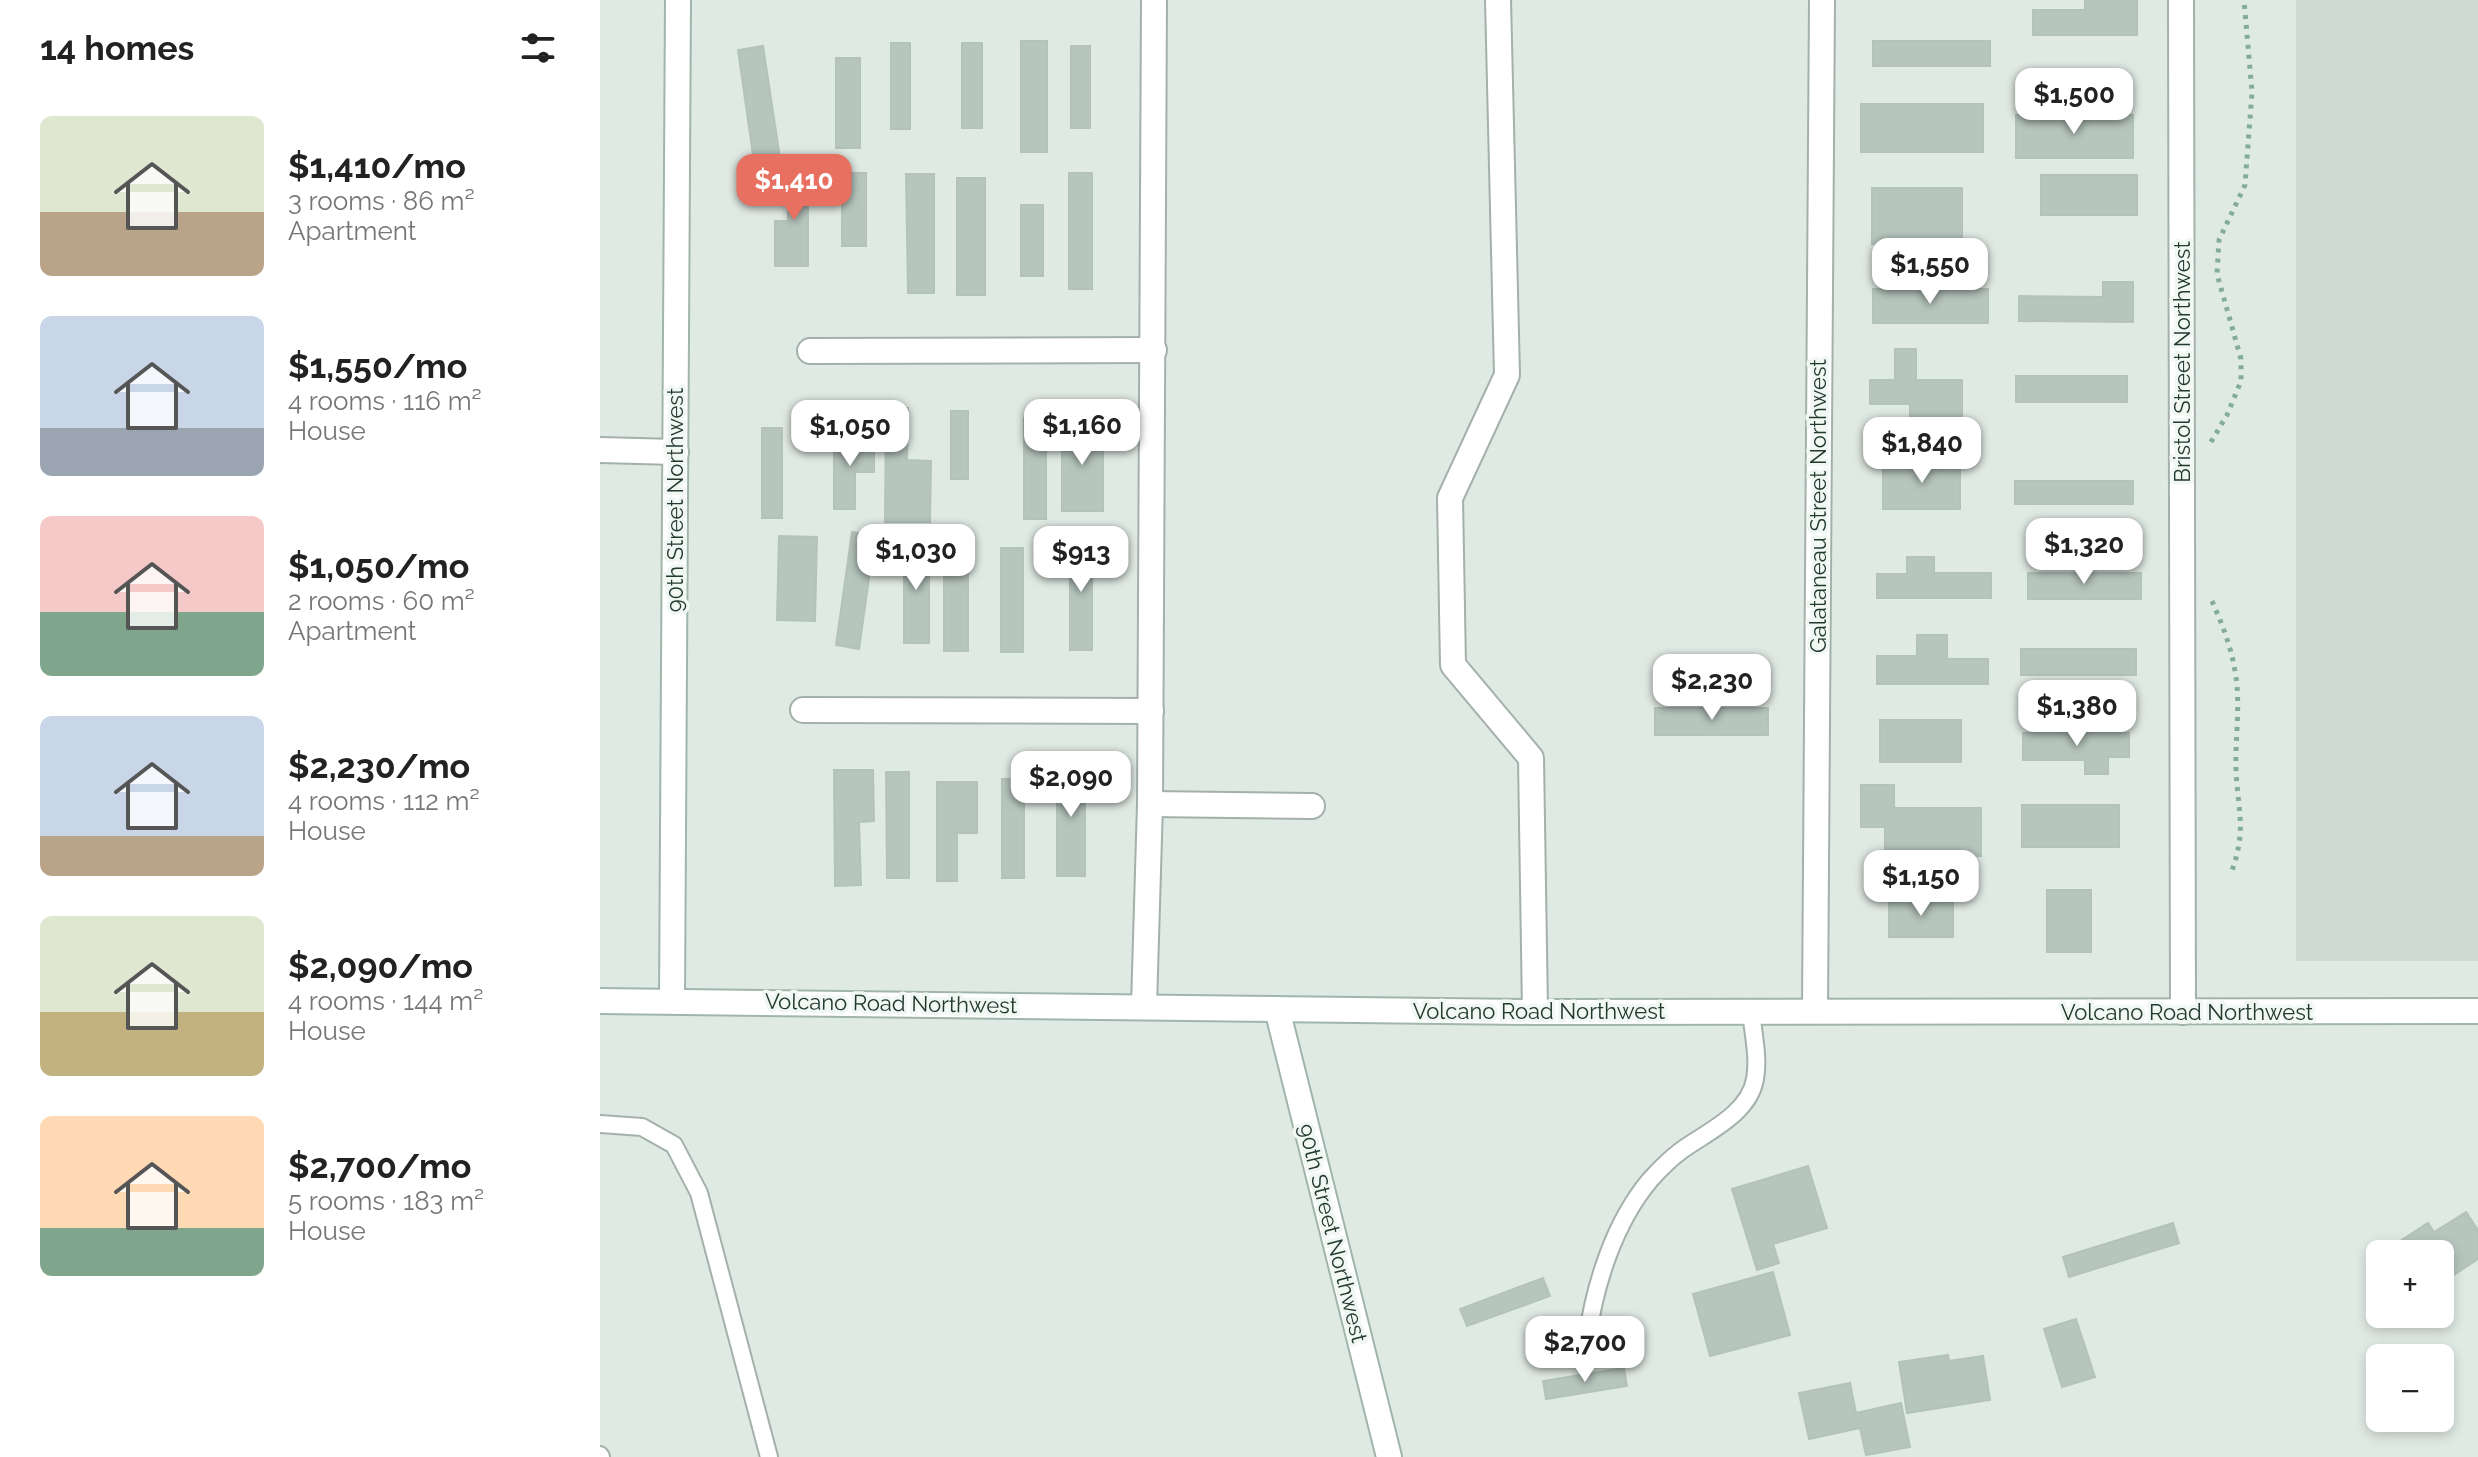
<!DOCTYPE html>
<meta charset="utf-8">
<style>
:root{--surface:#fff;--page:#f6f6f6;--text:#222;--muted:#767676;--accent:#e87061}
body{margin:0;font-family:Raleway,sans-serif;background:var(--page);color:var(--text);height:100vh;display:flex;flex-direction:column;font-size:30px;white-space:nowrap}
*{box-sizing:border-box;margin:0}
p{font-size:26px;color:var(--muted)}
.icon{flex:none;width:44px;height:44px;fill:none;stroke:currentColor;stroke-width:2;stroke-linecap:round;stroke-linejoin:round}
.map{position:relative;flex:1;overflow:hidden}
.details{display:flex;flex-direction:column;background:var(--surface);width:600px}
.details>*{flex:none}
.fabs{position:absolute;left:1766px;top:1240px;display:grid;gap:16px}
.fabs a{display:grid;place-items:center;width:88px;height:88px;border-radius:12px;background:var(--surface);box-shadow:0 4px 12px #0003;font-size:40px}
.price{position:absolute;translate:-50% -68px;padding:0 18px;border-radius:16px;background:#fff;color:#222;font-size:26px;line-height:52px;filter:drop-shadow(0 2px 4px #0008)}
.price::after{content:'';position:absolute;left:50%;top:48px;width:24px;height:18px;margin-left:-12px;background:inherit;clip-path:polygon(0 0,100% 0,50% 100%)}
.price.current{background:var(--accent);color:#fff}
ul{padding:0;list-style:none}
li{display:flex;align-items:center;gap:24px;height:200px;padding:0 40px}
li span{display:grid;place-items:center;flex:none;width:224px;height:160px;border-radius:12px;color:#555}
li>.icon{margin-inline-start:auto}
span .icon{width:96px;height:96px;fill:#fffc;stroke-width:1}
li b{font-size:34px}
h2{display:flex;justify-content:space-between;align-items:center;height:96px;padding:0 40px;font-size:34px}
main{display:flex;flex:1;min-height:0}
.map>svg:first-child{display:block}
.built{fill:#cfdad3}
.building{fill:#b6c5bd;stroke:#b3c3bb;stroke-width:2}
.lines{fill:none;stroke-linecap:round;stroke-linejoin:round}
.lane-casing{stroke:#a3b1aa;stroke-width:20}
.street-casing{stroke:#a3b1aa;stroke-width:28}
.secondary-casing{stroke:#a0b5ab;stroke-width:28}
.path{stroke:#83ac99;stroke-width:5;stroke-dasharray:4 6;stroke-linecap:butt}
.lane{stroke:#fff;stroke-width:16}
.street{stroke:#fff;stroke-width:24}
.secondary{stroke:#fff;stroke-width:24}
.labels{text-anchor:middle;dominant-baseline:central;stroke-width:7;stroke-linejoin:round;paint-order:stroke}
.street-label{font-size:22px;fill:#223930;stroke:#f1f7f3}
</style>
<main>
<section class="details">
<h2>14 homes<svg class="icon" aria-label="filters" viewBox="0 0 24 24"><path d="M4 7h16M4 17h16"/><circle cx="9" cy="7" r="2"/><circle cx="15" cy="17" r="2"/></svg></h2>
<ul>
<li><span style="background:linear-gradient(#dfe7d0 60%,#b9a48a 0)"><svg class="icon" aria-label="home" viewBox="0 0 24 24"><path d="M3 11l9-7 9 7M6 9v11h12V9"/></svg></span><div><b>$1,410/mo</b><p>3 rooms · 86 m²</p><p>Apartment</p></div></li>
<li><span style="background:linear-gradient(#c9d6e8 70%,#9aa5b1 0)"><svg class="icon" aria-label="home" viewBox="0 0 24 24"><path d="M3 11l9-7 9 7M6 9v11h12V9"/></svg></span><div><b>$1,550/mo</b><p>4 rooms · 116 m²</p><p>House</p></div></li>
<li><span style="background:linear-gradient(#f6c9c9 60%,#7fa58c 0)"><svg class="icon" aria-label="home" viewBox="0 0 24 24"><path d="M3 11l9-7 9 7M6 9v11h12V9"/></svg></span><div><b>$1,050/mo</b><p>2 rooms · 60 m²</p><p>Apartment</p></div></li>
<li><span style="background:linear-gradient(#c9d6e8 75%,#b9a48a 0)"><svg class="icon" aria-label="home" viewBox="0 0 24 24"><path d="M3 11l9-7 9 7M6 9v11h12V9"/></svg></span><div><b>$2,230/mo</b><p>4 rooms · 112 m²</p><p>House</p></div></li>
<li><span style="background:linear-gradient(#dfe7d0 60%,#c2b280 0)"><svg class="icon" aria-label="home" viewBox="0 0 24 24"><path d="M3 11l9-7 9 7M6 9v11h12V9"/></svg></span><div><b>$2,090/mo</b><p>4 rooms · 144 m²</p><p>House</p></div></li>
<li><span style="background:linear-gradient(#ffd9b3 70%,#7fa58c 0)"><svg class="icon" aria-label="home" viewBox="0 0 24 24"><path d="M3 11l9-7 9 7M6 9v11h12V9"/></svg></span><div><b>$2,700/mo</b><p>5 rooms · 183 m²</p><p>House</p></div></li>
</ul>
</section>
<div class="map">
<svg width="1878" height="1457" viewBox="0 0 1878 1457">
<rect width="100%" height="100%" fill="#e0eae4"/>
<rect class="built" x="1696" y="0" width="182" height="961"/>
<g class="building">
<path d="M1485 0H1537V35H1433V10H1485Z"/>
<rect x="421" y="41" width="26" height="111"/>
<rect x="1273" y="41" width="117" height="25"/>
<rect x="291" y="43" width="19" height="86"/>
<rect x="362" y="43" width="20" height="85"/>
<path d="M163 46 180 158 154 162 138 50Z"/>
<rect x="471" y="46" width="19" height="82"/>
<rect x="236" y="58" width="24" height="90"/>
<rect x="1261" y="104" width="122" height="48"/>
<rect x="1416" y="115" width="117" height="43"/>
<path d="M188 166H208V266H175V221H188Z"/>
<rect x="242" y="173" width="24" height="73"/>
<rect x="469" y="173" width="23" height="116"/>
<path d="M306 174H334V293H308Z"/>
<rect x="1441" y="175" width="96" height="40"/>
<rect x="357" y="178" width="28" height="117"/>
<rect x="1272" y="188" width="90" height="56"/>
<rect x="421" y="205" width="22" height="71"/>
<path d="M1503 282H1533V322L1419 321V296L1503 297Z"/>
<rect x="1273" y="289" width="115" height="34"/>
<path d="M1295 349H1316V380H1362V424H1310V404H1270V380H1295Z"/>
<rect x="1416" y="376" width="111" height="26"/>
<path d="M286 408H308L307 460 331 461 330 522H285Z"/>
<rect x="351" y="411" width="17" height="68"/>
<rect x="424" y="418" width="22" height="101"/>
<path d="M462 419H490V436H503V511H462Z"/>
<rect x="162" y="428" width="20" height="90"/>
<path d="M234 436H261V445H274V472H255V509H234Z"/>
<rect x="1283" y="461" width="77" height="48"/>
<rect x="1415" y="481" width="118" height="23"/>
<path d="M252 532 275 536 259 649 236 645Z"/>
<path d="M179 536 217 537 215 621 177 620Z"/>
<rect x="470" y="537" width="22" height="113"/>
<rect x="344" y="538" width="24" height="113"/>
<rect x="304" y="540" width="25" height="103"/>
<rect x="401" y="548" width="22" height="104"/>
<path d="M1307 557H1334V573H1391V598H1277V574H1307Z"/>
<rect x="1428" y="573" width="113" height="26"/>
<path d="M1317 635H1347V659H1388V684H1277V656H1317Z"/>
<rect x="1421" y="649" width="115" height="26"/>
<rect x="1055" y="708" width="113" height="27"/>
<rect x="1280" y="720" width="81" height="42"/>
<path d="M1423 733H1529V757H1508V774H1485V760H1423Z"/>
<rect x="457" y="762" width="28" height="114"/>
<path d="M234 770H273L274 821 259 822 261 885 235 886Z"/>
<path d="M286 772H309V878H287Z"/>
<rect x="402" y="779" width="22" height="99"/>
<path d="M337 782H377V833H357V881H337Z"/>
<path d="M1261 785H1294V808H1381V856H1285V827H1261Z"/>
<rect x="1422" y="805" width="97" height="42"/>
<rect x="1447" y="890" width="44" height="62"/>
<rect x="1289" y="900" width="64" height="37"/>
<path d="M1208 1166 1227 1228 1173 1244 1179 1263 1157 1270 1132 1189Z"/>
<path d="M1866 1212 1878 1230V1259L1840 1284V1254H1792L1788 1249 1828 1223 1834 1232Z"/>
<path d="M1573 1223 1579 1243 1469 1277 1463 1257Z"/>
<path d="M1173 1272 1190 1335 1110 1356 1093 1294Z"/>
<path d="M943 1278 950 1296 867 1326 860 1309Z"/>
<path d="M1476 1319 1495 1377 1462 1387 1444 1329Z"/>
<path d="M1348 1355 1349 1361 1383 1356 1390 1400 1307 1413 1299 1362Z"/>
<path d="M1024 1368 1027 1386 946 1399 943 1381Z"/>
<path d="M1250 1383 1256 1413 1301 1403 1310 1447 1266 1455 1260 1428 1209 1439 1199 1393Z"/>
</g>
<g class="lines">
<defs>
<g id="lane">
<path d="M0 1124 42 1127 74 1145 99 1193 169 1457"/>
<path d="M987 1339C995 1284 1014 1223 1050 1180 1059 1170 1071 1158 1082 1150 1107 1132 1149 1114 1155 1079 1159 1058 1153 1033 1151 1011"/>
<path d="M0 1455 1 1457"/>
</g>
<g id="street">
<path d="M898 0 907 375 850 498 853 665 931 758 935 1012"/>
<path d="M1581 0 1583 1012"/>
<path d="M210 351 554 350"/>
<path d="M0 450 76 452"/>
<path d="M203 710 551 711"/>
<path d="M550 804 712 806"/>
<path d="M544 1006 550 804 554 0"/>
<path d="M1215 1011 1222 0"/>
</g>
<g id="secondary">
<path d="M0 1001 935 1012 1878 1011"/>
<path d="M72 1001 78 0"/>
<path d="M677 1009 789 1457"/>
</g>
</defs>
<use href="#lane" class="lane-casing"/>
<use href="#street" class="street-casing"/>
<use href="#secondary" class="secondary-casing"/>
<g class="path">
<path d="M1611 442 1627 415 1641 381V359L1617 274 1619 240 1645 185 1652 92 1644 0"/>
<path d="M1612 601C1622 624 1631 646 1635 671 1641 703 1635 738 1636 770 1638 812 1647 831 1631 873"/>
</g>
<use href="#lane" class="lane"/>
<use href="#street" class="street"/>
<use href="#secondary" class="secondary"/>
</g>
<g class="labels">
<g class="street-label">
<text transform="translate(1582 362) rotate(-90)">Bristol Street Northwest</text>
<text transform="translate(75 500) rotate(-90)">90th Street Northwest</text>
<text transform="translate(1218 506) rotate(-90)">Galataneau Street Northwest</text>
<text transform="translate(291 1003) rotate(1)">Volcano Road Northwest</text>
<text x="939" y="1011">Volcano Road Northwest</text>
<text x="1587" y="1012">Volcano Road Northwest</text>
<text transform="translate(733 1233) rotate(76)">90th Street Northwest</text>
</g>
</g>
</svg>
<div class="fabs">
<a>+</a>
<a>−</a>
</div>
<b class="price" style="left:1474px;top:136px">$1,500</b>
<b class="price current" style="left:194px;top:222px">$1,410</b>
<b class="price" style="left:1330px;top:306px">$1,550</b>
<b class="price" style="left:482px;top:467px">$1,160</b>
<b class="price" style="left:250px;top:468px">$1,050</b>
<b class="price" style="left:1322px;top:485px">$1,840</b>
<b class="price" style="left:1484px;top:586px">$1,320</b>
<b class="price" style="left:316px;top:592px">$1,030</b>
<b class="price" style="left:481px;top:594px">$913</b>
<b class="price" style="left:1112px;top:722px">$2,230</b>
<b class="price" style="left:1477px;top:748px">$1,380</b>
<b class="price" style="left:471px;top:819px">$2,090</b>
<b class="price" style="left:1321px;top:918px">$1,150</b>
<b class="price" style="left:985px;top:1384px">$2,700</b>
</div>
</main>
